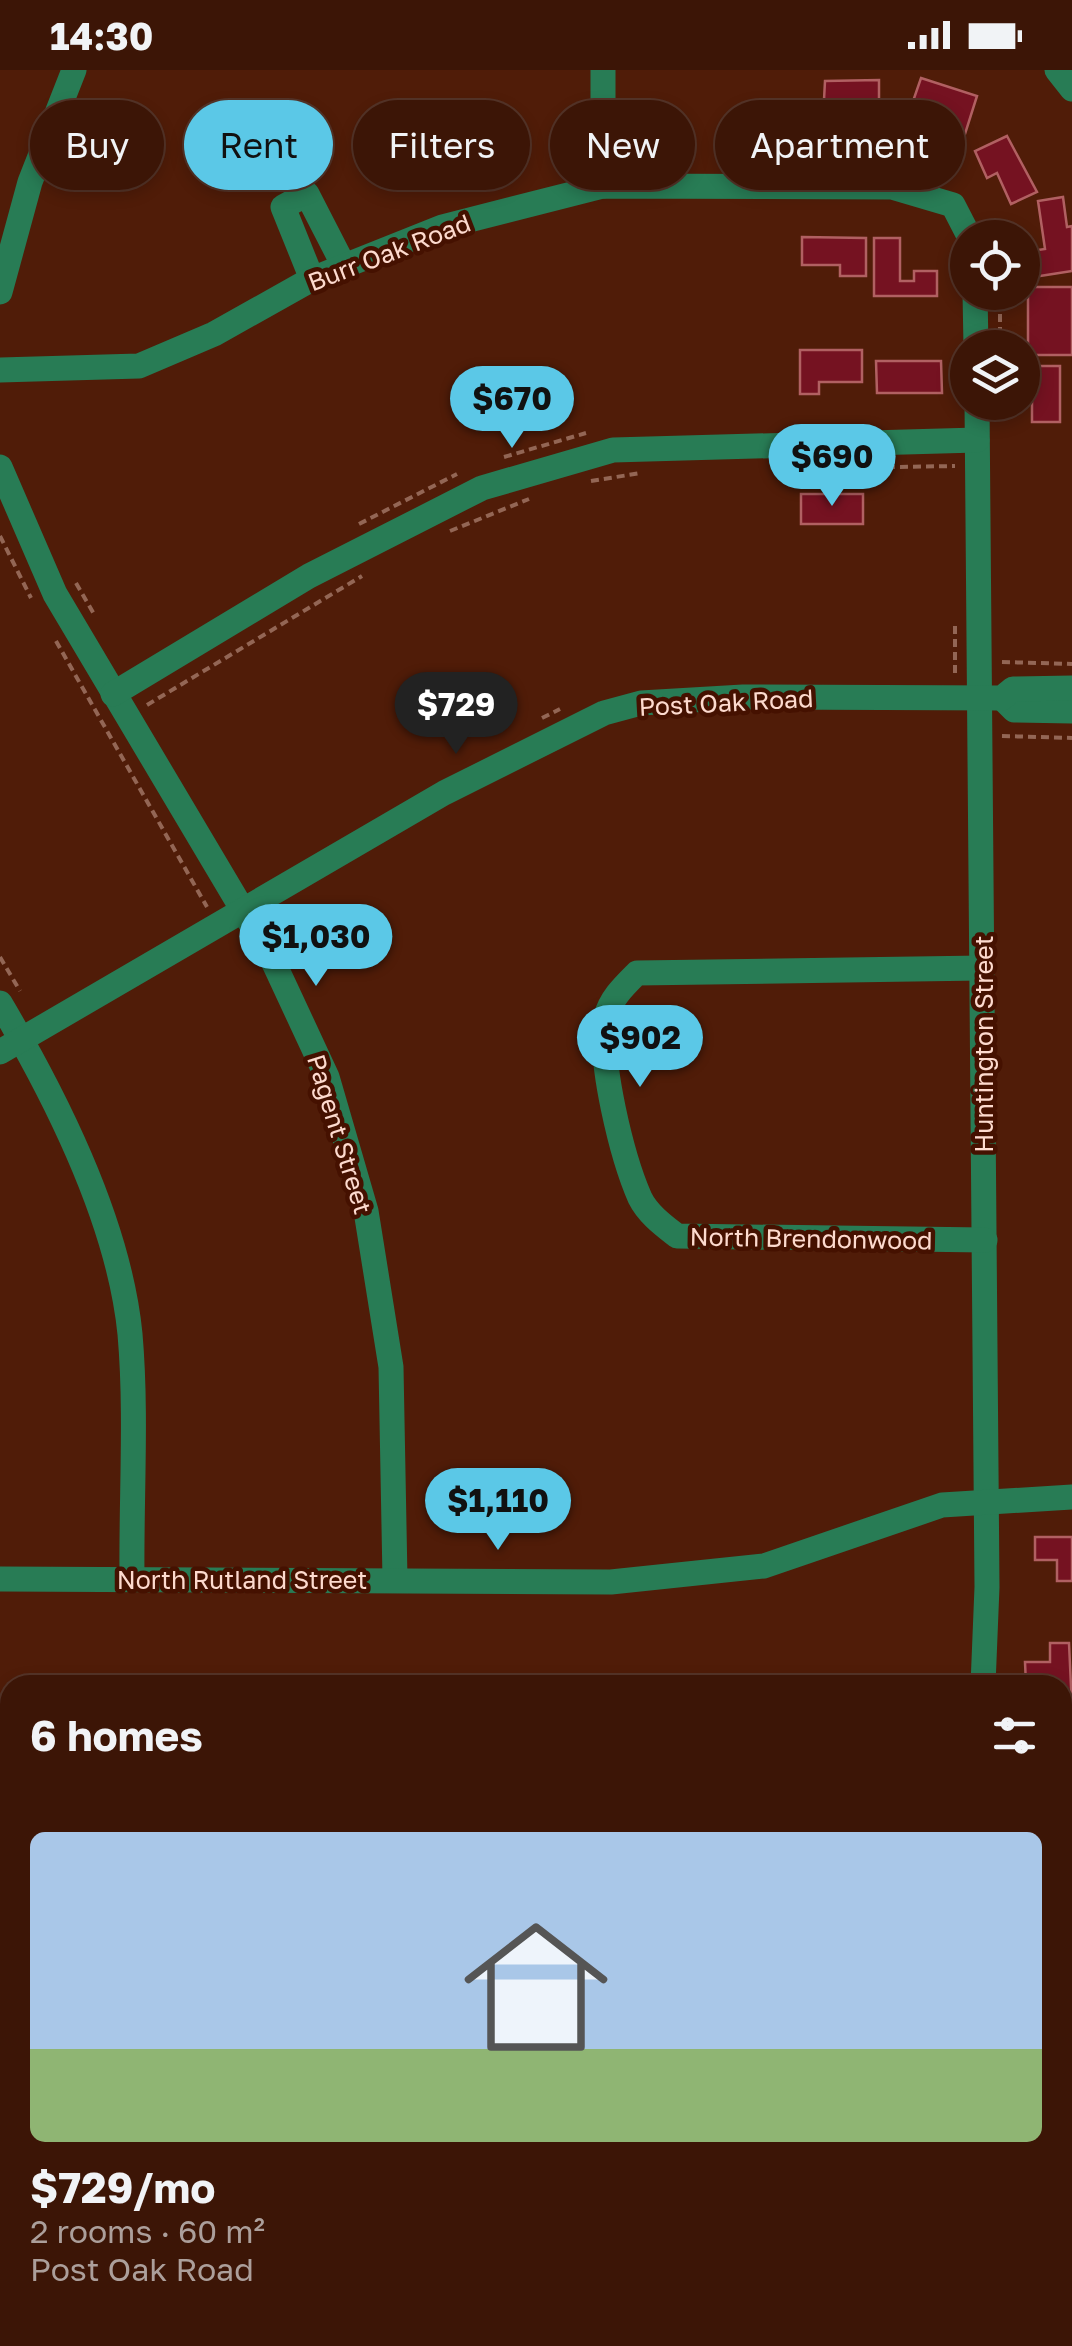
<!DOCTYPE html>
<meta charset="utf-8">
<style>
:root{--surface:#3c1506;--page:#472214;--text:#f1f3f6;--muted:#ac9f9b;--line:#553428;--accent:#5bc8e7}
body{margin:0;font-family:"Golos Text",sans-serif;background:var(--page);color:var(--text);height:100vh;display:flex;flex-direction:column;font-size:38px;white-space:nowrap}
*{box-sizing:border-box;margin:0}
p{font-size:32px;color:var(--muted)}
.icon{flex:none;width:55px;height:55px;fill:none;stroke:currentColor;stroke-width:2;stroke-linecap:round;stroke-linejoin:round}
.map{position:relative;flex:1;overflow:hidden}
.side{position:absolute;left:0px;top:1605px;width:1072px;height:672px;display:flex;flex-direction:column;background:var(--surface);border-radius:30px 30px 0 0;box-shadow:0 5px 15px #0003,0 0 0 2px var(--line)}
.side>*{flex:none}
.hud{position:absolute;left:30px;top:30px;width:1012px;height:90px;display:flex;gap:20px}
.controls{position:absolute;left:950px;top:150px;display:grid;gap:20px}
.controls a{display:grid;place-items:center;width:90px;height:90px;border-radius:50%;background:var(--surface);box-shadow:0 5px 15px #0003,0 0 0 2px var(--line);font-size:50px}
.price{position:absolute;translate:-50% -85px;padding:0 22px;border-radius:35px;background:var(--accent);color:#111;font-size:32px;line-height:65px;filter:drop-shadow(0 2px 5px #0008)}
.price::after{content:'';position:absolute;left:50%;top:60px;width:30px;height:22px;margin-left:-15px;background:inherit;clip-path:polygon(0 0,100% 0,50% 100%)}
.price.on{background:#222;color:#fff}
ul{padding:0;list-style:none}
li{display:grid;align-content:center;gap:20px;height:530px;padding:0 30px}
li span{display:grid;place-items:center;height:310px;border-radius:15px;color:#555}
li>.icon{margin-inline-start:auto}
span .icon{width:180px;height:180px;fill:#fffc;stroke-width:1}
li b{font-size:42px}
h2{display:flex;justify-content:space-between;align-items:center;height:120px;padding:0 30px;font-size:42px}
.pill{padding:0 35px;border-radius:45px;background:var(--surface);box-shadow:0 5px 15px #0003,0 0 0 2px var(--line);font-size:35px;line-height:90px}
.pill.on{background:var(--accent);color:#111}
.status{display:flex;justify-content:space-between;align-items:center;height:70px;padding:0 50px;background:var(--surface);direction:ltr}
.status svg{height:28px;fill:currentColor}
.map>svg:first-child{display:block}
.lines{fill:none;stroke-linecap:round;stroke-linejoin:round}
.stream{stroke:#150053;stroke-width:5}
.building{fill:#751221;stroke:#b16062;stroke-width:2.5}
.path{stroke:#936655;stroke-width:4;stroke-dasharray:8 5;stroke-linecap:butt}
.minor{stroke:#287c55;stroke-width:25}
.labels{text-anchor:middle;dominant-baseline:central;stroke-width:9;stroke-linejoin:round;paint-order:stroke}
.street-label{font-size:25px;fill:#fddace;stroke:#451100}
</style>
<div class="status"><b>14:30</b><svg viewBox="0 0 49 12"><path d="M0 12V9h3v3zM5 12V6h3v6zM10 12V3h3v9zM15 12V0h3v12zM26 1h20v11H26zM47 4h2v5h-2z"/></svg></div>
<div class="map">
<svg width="1072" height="2276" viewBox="0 0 1072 2276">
<rect width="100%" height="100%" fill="#501c08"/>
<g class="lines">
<g class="stream">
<path d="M1062 1708 1072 1705"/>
<path d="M674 2276 685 2268"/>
</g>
</g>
<g class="building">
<path d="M921 8 977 26 959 83 932 74 940 50 910 40Z"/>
<path d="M879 10V39L847 40V67L822 68 825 11Z"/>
<path d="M1007 66 1037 122 1011 134 997 103 987 108 975 81Z"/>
<path d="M1063 127 1067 157 1072 156V201L1027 208 1024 182 1045 179 1038 131Z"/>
<path d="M802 167 866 168V206H840V195H802Z"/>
<path d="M874 168H900V211H914V201H937V226H874Z"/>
<rect x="1028" y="217" width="44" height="68"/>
<path d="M800 280H862V312H819V324H800Z"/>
<path d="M876 291H941L942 323H877Z"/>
<rect x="1032" y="296" width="28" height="56"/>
<rect x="801" y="424" width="62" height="30"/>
<path d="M1035 1467H1072V1511H1057V1490H1035Z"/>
<path d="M1050 1573H1069L1072 1638H1062V1615H1026L1025 1592H1050Z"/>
<rect x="1062" y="1769" width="10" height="147"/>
</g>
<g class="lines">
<g class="path">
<path d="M1000 278V222"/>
<path d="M955 286V326"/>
<path d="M504 387 586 363"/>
<path d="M835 398 955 396"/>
<path d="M591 411 641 403"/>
<path d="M359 454 457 404"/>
<path d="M450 461 529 429"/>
<path d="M0 466 31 528"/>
<path d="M76 513 94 544"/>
<path d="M955 556V606"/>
<path d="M56 571 207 837"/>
<path d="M1002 592 1072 594"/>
<path d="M147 635 362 506"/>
<path d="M542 648 560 639"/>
<path d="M1002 666 1072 668"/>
<path d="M0 887 20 921"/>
<path d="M0 1796H10"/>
</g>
<g class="minor">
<path d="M1057 0 1072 19"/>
<path d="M603 116V0"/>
<path d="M312 209 283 137 307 124 344 196"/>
<path d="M0 222 30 112 74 0"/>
<path d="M975 222 976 278"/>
<path d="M0 300 139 296 214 264 312 209 442 157 603 116 892 117 953 135 970 168"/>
<path d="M977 332 987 1517 983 1615"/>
<path d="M0 397 55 524 273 891 327 1007 366 1141 391 1297 395 1509"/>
<path d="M113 624 309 506 482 418 613 380 977 370"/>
<path d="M1002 628 1014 640 1072 641"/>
<path d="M982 898 637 903C625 915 610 929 606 947 598 990 622 1087 640 1128 648 1144 663 1155 677 1166L985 1170"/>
<path d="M0 933C57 1029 119 1152 130 1264 137 1344 131 1428 132 1509"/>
<path d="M0 982 444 723 604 643 641 633 743 627 1002 628 1013 619 1072 618"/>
<path d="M0 1509 611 1512 764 1496 942 1435 1072 1427"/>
<path d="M0 1764H10"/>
<path d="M1062 2081 1072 2073"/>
<path d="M213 2268V2276"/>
<path d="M592 2276 601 2268"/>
<path d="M783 2276 791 2268"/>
<path d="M1019 2276V2268"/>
</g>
</g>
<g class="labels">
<g class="street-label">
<text transform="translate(389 182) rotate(-21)">Burr Oak Road</text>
<text transform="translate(726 632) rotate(-3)">Post Oak Road</text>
<text transform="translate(983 974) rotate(-90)">Huntington Street</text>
<text transform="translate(340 1064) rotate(73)">Pagent Street</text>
<text transform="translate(811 1168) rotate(1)">North Brendonwood</text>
<text x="242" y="1509">North Rutland Street</text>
</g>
</g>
</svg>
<div class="controls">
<a><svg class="icon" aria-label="locate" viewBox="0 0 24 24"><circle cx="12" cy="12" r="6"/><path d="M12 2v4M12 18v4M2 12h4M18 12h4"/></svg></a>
<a><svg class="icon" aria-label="layers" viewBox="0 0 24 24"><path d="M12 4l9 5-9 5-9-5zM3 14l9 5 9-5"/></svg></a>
</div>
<b class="price" style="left:512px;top:381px">$670</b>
<b class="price" style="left:832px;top:439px">$690</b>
<b class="price on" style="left:456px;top:687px">$729</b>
<b class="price" style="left:316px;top:919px">$1,030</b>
<b class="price" style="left:640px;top:1020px">$902</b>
<b class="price" style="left:498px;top:1483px">$1,110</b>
<div class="hud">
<a class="pill">Buy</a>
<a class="pill on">Rent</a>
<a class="pill">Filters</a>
<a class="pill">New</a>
<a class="pill">Apartment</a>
</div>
<section class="side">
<h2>6 homes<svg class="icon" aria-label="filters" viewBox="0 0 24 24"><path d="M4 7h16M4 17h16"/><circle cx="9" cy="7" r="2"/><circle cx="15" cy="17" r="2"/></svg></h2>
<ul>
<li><span style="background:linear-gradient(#a9c7e8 70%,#8fb573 0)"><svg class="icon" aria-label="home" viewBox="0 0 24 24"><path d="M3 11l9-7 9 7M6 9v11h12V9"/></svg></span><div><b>$729/mo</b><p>2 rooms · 60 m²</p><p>Post Oak Road</p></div></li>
</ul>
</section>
</div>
